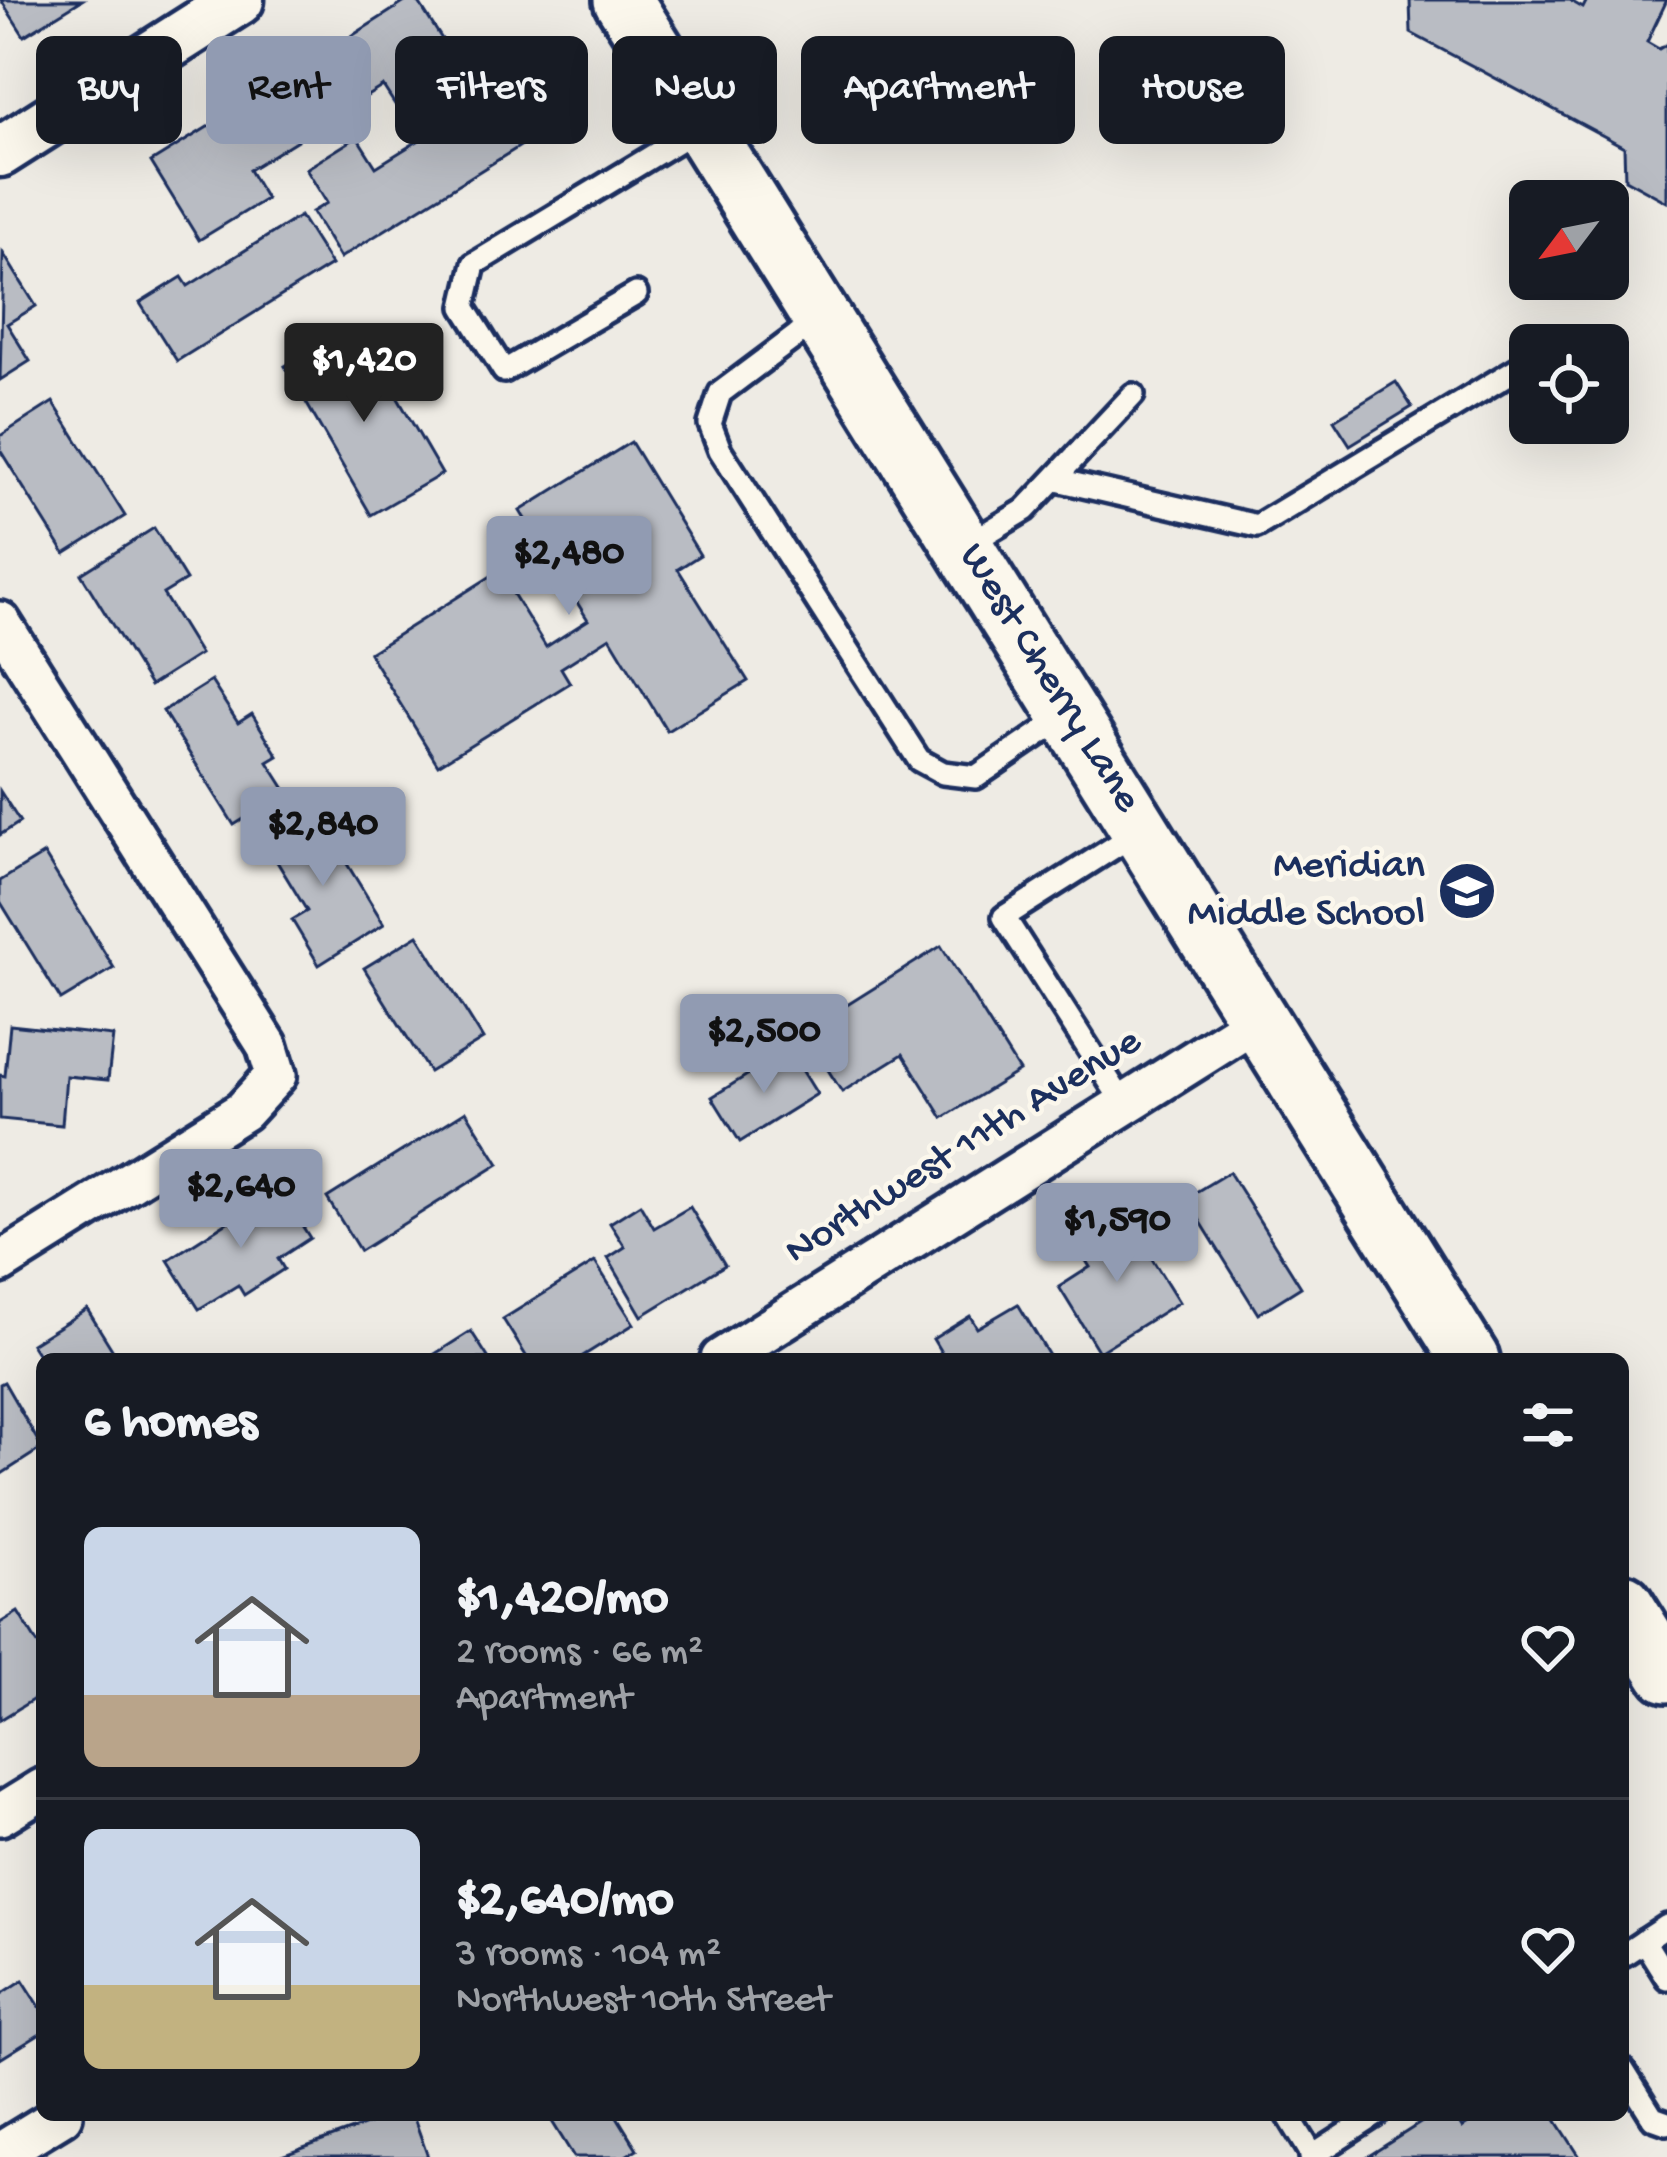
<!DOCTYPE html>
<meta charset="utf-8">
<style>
:root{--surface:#171b24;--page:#242831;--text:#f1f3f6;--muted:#9ea1a6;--line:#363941;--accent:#919bb2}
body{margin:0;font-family:"Gochi Hand",sans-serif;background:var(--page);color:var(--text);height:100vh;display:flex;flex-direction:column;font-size:45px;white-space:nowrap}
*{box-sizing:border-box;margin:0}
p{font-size:39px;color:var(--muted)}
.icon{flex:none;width:66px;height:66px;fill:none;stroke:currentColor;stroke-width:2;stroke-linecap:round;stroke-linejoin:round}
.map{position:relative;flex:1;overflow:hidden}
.details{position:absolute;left:36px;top:1353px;width:1593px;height:768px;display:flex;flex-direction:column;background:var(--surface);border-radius:18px;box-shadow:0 12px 48px #0002}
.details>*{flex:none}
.top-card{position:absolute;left:36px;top:36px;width:1596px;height:108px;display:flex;gap:24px}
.needle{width:78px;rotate:238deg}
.fabs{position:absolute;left:1509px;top:180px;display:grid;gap:24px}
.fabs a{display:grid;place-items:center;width:120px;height:120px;border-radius:18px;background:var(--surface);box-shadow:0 12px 48px #0002;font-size:60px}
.price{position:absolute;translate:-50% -102px;padding:0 27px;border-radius:12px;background:var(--accent);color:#111;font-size:39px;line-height:78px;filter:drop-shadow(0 3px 6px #0008)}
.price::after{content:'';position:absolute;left:50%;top:72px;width:36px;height:27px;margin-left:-18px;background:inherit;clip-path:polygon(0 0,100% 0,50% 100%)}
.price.current{background:#222;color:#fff}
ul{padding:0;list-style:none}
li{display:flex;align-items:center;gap:36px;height:300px;padding:0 48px}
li+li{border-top:3px solid var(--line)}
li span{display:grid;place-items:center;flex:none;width:336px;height:240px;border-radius:18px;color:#555}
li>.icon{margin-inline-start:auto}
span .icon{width:144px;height:144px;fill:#fffc;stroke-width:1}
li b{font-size:51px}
h2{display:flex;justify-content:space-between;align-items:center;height:144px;padding:0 48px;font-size:51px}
.pill{padding:0 42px;border-radius:18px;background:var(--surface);box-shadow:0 12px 48px #0002;font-size:42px;line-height:108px}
.pill.current{background:var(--accent);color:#111}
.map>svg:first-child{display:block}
.building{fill:#b9bcc3;stroke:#1b2f5e;stroke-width:3}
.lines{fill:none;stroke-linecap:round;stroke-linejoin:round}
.service-casing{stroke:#1b2f5e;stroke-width:30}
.minor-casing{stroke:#1b2f5e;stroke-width:48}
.tertiary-casing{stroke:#1b2f5e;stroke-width:57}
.secondary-casing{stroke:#1b2f5e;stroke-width:66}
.service{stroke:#fbf7ec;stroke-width:21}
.minor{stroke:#fbf7ec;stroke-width:39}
.tertiary{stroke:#fbf7ec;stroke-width:48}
.secondary{stroke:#fbf7ec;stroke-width:57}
.labels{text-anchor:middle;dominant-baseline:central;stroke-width:9;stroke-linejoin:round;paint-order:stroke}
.street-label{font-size:42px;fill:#1b2f5e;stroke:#fbf7ec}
.poi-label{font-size:42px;fill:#1b2f5e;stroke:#fbf7ec;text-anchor:end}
</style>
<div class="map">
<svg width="1667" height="2157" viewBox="0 0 1667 2157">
<rect width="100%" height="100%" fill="#eeebe4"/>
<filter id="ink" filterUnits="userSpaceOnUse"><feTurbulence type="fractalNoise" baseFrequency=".00833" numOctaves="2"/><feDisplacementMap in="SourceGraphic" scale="24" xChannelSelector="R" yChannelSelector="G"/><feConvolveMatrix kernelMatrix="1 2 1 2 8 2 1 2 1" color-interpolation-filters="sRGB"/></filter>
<g filter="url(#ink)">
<g class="building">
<path d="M1 0H82L24 36Z"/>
<path d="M408 0H417L447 47 436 54 455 83 403 117 383 86 329 120 297 71Z"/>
<path d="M1410 0H1569L1583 8 1587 0H1667L1647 42 1659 49 1667 44V202L1625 179 1624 147 1411 33Z"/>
<path d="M546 47 583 107 340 258 312 212 327 203 306 169 357 137 376 167 508 85 501 75Z"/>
<path d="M269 89 299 139 249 170 266 199 199 240 151 162Z"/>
<path d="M300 216 331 265 177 361 140 303 182 277 188 286Z"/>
<path d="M3 253 36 306 7 324 30 361 0 380Z"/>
<path d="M331 339 347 366 371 352 442 474 371 515 285 366Z"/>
<path d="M1396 382 1412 407 1350 445 1334 420Z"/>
<path d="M53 402 125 516 65 554 0 450V436Z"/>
<path d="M631 442 700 555 678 569 748 681 667 731 610 637 561 668 570 683 438 765 369 653 499 571 546 647 588 620 520 511Z"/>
<path d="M154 528 186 580 163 594 200 654 150 686 81 574Z"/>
<path d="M211 681 238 723 252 714 278 756 268 762 287 792 234 825 163 711Z"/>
<path d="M0 791 20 822 0 835Z"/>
<path d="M315 812 384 924 319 965 292 920 307 911 265 842Z"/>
<path d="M44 854 114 968 61 1000 0 901V881Z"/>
<path d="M418 935 483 1039 429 1072 364 968Z"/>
<path d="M941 946 1019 1071 943 1118 903 1054 842 1092 804 1032Z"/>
<path d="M10 1025 113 1036 108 1080 66 1076 62 1125 0 1119V1075L5 1076Z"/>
<path d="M789 1049 817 1094 740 1142 712 1097Z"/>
<path d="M466 1111 499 1164 360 1251 327 1198Z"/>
<path d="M1229 1172 1301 1287 1258 1314 1186 1198Z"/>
<path d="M279 1189 310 1238 278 1259 284 1269 244 1295 238 1285 199 1309 168 1260Z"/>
<path d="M640 1204 654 1228 690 1207 725 1265 642 1316 608 1258 625 1247 610 1223Z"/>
<path d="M1124 1214 1179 1302 1099 1352 1059 1287 1090 1267 1076 1245Z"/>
<path d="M595 1262 634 1324 578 1359H528L503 1319Z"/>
<path d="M1018 1304 1051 1359H945L933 1339 970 1316 977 1328Z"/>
<path d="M87 1309 118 1359 42 1361 31 1344Z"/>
<path d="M471 1331 489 1359H427Z"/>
<path d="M4 1382 42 1448 0 1475V1384Z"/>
<path d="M18 1612 42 1651V1694L0 1720V1623Z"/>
<path d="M23 1980 42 2010V2033L0 2059V1995Z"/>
<path d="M393 2115H413L428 2157H279Z"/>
<path d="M548 2115H616L637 2149 624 2157H574Z"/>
<path d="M1433 2115H1454L1462 2128 1483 2115H1553L1580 2157H1367Z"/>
</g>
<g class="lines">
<defs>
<g id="service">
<path d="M636 294 504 371 464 307 474 264 702 126"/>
<path d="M820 318 720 393 710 424 720 450 919 760 943 773 976 777 1067 715"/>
<path d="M1556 345 1562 342"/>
<path d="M1057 480 1257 526 1530 361"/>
<path d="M965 546 1025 510 1133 395"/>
<path d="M1124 1104 1004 917 1141 830"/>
<path d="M1644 1941 1667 1978"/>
<path d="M1623 1955 1667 1926"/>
<path d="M1623 2070 1653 2118 1667 2123"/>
<path d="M1288 2115 1313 2156"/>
<path d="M1311 2157 1376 2115"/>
</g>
<g id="minor">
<path d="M0 622 267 1045 276 1075 243 1111 0 1263"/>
<path d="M721 1359 1260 1019"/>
<path d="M0 1815 42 1789"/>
<path d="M0 2153 62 2115"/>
</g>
<path id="tertiary" d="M0 152 239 0"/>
<g id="secondary">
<path d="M623 0 1470 1359"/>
<path d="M1623 1603 1667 1673"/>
</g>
</defs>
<use href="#service" class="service-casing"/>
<use href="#minor" class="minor-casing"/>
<use href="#tertiary" class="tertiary-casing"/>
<use href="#secondary" class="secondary-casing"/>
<use href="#service" class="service"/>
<use href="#minor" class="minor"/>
<use href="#tertiary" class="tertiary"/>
<use href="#secondary" class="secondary"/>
</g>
</g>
<defs>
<symbol id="school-disc" viewBox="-11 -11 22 22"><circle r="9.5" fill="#1b2f5e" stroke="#fbf7ec"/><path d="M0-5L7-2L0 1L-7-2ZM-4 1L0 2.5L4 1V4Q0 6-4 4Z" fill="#fff"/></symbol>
</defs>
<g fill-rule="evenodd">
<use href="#school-disc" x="1434" y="858" width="66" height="66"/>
</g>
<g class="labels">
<g class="street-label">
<text transform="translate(1048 679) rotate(58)">West Cherry Lane</text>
<text transform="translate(964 1148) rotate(-32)">Northwest 11th Avenue</text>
</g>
<g class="poi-label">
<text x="1425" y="867">Meridian<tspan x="1425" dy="48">Middle School</tspan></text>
</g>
</g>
</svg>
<div class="fabs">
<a><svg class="needle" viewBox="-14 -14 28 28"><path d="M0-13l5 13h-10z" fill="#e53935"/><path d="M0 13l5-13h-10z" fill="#9ea1a6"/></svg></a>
<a><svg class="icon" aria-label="locate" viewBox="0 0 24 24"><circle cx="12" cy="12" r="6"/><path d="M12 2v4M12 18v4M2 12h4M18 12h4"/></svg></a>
</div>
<b class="price current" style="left:364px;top:425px">$1,420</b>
<b class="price" style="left:569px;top:618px">$2,480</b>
<b class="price" style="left:323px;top:889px">$2,840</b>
<b class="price" style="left:764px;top:1096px">$2,500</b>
<b class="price" style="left:241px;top:1251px">$2,640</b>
<b class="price" style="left:1117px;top:1285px">$1,590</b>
<div class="top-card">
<a class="pill">Buy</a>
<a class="pill current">Rent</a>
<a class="pill">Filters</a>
<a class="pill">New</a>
<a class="pill">Apartment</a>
<a class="pill">House</a>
</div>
<section class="details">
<h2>6 homes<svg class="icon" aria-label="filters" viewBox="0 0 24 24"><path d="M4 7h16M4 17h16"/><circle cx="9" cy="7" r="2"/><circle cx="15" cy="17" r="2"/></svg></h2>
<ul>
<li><span style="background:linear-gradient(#c9d6e8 70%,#b9a48a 0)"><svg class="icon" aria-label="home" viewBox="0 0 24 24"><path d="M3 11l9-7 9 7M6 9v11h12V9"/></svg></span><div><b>$1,420/mo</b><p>2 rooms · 66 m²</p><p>Apartment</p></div><svg class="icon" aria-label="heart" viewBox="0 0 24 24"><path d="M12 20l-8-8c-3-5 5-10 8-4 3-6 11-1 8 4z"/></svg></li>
<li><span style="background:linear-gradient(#c9d6e8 65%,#c2b280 0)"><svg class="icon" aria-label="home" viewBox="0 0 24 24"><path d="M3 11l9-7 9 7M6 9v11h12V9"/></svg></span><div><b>$2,640/mo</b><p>3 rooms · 104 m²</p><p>Northwest 10th Street</p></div><svg class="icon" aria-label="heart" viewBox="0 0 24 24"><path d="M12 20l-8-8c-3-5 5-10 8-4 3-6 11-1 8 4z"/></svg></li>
</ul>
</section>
</div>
